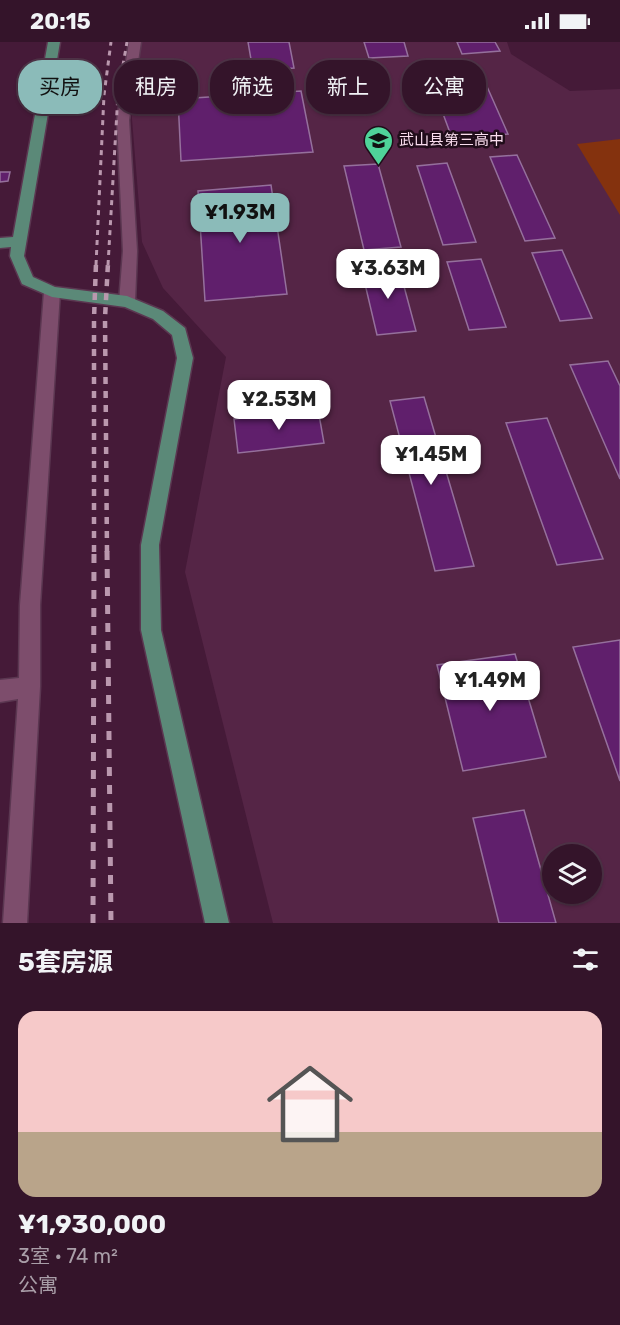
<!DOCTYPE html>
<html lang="zh">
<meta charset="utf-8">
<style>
:root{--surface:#34142a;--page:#3f2136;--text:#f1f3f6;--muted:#a99ea8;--line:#4e3347;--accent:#8bbbb9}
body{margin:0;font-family:Rubik,"Noto Sans SC",sans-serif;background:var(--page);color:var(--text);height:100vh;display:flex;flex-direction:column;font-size:22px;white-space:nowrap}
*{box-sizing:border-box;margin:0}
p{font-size:20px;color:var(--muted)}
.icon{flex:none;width:33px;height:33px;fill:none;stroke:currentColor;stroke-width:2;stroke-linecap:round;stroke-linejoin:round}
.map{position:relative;height:881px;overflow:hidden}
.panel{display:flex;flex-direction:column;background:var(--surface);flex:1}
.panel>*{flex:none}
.banner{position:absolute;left:18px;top:18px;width:585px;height:54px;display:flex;gap:12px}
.tools{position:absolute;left:542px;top:802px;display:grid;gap:12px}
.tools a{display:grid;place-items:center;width:60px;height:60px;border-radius:50%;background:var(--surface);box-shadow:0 2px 4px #0004,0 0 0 2px var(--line);font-size:30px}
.price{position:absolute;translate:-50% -51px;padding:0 14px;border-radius:12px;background:#fff;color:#222;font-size:20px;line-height:39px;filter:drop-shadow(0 2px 3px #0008)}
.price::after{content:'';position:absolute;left:50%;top:36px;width:18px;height:14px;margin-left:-9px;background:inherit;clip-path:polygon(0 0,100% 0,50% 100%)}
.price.selected{background:var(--accent);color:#111}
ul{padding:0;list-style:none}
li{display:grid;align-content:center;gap:12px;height:318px;padding:0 18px}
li+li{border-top:2px solid var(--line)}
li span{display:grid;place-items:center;height:186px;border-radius:18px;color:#555}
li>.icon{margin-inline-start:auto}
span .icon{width:108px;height:108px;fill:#fffc;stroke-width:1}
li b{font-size:26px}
h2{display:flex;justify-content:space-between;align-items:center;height:72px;padding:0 18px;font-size:26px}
.tag{padding:0 21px;border-radius:24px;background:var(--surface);box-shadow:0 2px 4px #0004,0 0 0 2px var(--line);font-size:21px;line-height:54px}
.tag.selected{background:var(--accent);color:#111}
.status{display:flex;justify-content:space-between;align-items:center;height:42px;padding:0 30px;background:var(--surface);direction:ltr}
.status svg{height:16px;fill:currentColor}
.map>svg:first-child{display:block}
.built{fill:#552546;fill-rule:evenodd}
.green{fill:#84320e}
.building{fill:#601f6c;stroke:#95709c;stroke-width:1.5}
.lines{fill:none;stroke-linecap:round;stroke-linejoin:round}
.minor-casing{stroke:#5b3751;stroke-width:3}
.major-casing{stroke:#5b3751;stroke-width:3}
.minor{fill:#7d4d6c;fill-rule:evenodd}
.major{fill:#5b8978;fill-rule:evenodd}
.rail-far2{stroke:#ba98ae;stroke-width:3;stroke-dasharray:5 5;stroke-linecap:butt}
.rail-far1{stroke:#ba98ae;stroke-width:4.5;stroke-dasharray:7 7;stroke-linecap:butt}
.rail{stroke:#ba98ae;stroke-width:5;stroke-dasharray:9 9;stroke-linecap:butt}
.labels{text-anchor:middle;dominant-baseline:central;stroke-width:5;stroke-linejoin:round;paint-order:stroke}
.far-poi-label{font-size:15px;fill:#faddee;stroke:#200d1a;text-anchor:start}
</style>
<div class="status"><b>20:15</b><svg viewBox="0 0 49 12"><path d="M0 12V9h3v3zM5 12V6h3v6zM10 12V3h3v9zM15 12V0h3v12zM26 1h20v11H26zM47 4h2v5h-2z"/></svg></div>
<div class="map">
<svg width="620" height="881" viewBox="0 0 620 881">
<rect width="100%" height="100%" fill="#451a38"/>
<path class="built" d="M136 0H507L511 12 570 49 620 47V881H273L185 530 226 315 163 246 142 200 129 40ZM552 813H591V852H552Z"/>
<path class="green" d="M620 97V173L577 102Z"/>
<g class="building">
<path d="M248 0H289L294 26 253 29Z"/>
<path d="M364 0H404L408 14 369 16Z"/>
<path d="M457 0H495L500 9 462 12Z"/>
<path d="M481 31 508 92 452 96 429 34Z"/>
<path d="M301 49 313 110 181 119 178 57Z"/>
<path d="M517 113 555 196 525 199 490 115Z"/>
<path d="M447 121 476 200 443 203 417 124Z"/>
<path d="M378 122 401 205 364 208 344 124Z"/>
<path d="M0 130H10L8 139 0 140Z"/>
<path d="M271 143 287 252 205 259 198 149Z"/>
<path d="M562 208 592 276 560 279 532 211Z"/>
<path d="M481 217 506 285 469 288 447 220Z"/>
<path d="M398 222 416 289 377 293 361 225Z"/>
<path d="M608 319 620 344V437L570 323Z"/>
<path d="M424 355 474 524 435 529 390 359Z"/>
<path d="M318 367 324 401 238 411 234 377Z"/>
<path d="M547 376 603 517 557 523 506 381Z"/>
<path d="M620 598V739L573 605Z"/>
<path d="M515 612 546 715 463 729 437 623Z"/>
<path d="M524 768 556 881H499L473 776Z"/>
</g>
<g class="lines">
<defs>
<g id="minor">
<path d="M129 0H141L129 78 137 209 135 260 132 264H122L119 260 123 209 117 78Z"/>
<path d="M52 245 57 246 60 250 40 563V645L27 881H3L18 657 0 660V638L19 636 20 563 44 250 47 246Z"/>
</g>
<path id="major" d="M48 0H60L24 214 33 235 55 245 127 254 163 269 185 286 193 316 159 503 161 588 229 881H205L141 588V503L177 316 172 293 153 277 125 265 52 255 22 242 10 214 11 205 0 206V196L13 195Z"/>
</defs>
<use href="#minor" class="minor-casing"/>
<use href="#major" class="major-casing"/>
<use href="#minor" class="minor"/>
<use href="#major" class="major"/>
<g class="rail-far2">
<path d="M96 223 104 53 111 0"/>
<path d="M108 223 118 52 127 0"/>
</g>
<g class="rail-far1">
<path d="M94 510V277L96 221"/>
<path d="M107 510 105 276 108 221"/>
</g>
<g class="rail">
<path d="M107 509 111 881"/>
<path d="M93 881 94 509"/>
</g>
</g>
<defs>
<symbol id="school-pin" viewBox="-11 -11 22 30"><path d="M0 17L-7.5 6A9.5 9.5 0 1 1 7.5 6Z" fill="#4fd399" stroke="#200d1a"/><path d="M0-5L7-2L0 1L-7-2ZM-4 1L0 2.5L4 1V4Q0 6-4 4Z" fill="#111"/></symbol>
</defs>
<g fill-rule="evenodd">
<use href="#school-pin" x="362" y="82" width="33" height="45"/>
</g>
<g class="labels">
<g class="far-poi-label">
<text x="399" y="98">武山县第三高中</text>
</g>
</g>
</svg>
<div class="tools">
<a><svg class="icon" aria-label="layers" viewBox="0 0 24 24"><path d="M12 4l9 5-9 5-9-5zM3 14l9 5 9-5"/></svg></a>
</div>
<b class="price selected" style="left:240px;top:202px">¥1.93M</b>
<b class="price" style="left:388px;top:258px">¥3.63M</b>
<b class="price" style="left:279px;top:389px">¥2.53M</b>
<b class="price" style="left:431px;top:444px">¥1.45M</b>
<b class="price" style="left:490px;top:670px">¥1.49M</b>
<div class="banner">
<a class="tag selected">买房</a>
<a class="tag">租房</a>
<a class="tag">筛选</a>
<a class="tag">新上</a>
<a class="tag">公寓</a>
</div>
</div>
<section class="panel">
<h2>5套房源<svg class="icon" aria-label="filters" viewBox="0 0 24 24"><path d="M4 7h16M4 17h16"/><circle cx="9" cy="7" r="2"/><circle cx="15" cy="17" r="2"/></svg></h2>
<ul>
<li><span style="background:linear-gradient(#f6c9c9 65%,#b9a48a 0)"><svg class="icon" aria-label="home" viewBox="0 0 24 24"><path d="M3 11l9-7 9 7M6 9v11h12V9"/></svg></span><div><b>¥1,930,000</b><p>3室 · 74 m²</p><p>公寓</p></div></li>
</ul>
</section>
